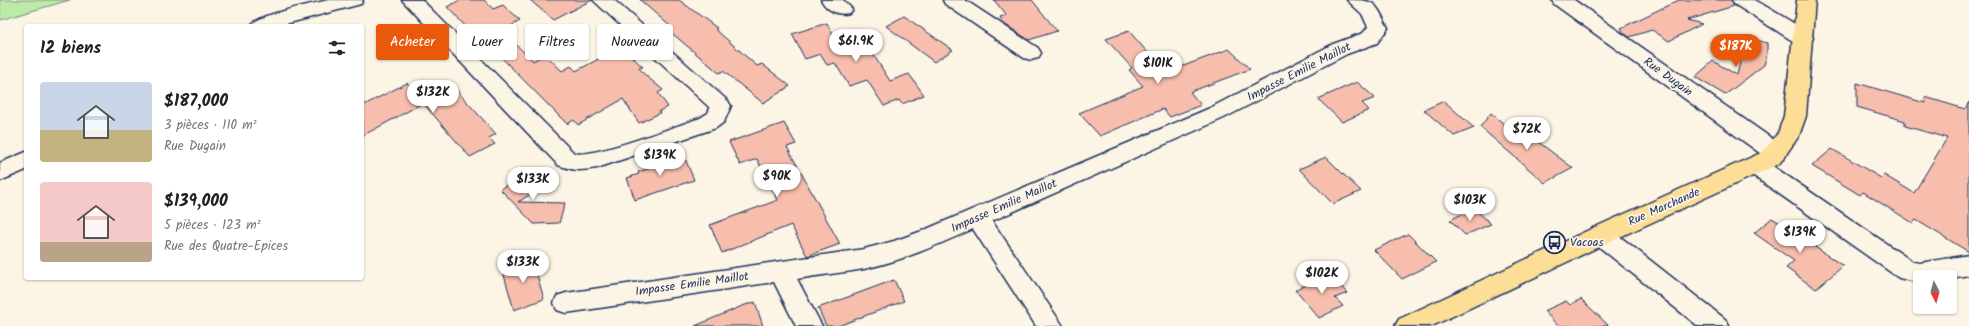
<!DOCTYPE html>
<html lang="fr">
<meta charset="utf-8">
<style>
:root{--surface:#fff;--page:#f2f2f2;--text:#202124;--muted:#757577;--accent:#ea580c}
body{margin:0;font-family:Kalam,sans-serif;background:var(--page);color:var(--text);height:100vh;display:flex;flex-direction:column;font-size:15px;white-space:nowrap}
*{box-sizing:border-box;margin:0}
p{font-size:13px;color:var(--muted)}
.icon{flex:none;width:22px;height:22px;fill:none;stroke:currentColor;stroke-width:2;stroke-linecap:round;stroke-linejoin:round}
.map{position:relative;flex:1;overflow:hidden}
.sheet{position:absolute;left:24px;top:24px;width:340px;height:256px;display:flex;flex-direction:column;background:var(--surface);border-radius:4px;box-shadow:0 1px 3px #0004}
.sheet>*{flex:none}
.guide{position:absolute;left:376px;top:24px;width:380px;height:36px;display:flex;gap:8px}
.needle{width:26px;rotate:174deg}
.tools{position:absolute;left:1913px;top:270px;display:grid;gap:8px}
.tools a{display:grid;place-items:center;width:44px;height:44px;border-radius:4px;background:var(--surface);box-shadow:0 1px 3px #0004;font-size:20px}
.price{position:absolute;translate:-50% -34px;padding:0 9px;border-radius:14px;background:#fff;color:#222;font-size:13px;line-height:26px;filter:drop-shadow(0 1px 2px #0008)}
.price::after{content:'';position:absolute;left:50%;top:24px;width:12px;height:9px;margin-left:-6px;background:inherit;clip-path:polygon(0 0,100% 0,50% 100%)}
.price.on{background:var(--accent);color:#fff}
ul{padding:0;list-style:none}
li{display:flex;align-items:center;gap:12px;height:100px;padding:0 16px}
li span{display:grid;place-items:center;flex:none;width:112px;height:80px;border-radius:4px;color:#555}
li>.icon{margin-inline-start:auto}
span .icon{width:48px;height:48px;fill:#fffc;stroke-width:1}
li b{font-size:17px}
h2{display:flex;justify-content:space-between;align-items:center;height:48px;padding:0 16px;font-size:17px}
.tag{padding:0 14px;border-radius:4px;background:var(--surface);box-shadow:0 1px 3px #0004;font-size:14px;line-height:36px}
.tag.on{background:var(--accent);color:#fff}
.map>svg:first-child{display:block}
.green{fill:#bdeaa8;stroke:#6c8c83}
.building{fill:#f7bead;stroke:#1b2f5e}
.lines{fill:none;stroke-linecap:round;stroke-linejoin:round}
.minor-casing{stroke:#1b2f5e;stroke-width:3}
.major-casing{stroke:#1b2f5e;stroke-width:3}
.minor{fill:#fcf5e5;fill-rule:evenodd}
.major{fill:#fcde96;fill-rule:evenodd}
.labels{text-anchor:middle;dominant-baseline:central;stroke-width:3.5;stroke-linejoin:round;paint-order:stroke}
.street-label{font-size:12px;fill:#1b2f5e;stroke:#fcf5e5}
.poi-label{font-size:12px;fill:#1b2f5e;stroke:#fcf5e5;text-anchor:start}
</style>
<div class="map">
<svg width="1969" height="326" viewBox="0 0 1969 326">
<rect width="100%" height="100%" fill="#fcf5e5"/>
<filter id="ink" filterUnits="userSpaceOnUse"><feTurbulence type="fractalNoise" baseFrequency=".025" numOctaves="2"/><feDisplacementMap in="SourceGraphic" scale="8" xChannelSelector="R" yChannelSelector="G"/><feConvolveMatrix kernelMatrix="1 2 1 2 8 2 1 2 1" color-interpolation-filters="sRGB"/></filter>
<g filter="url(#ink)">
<path class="green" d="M0 0H70L0 20Z"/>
<g class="building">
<path d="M460 0H484L493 9 503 5 520 21 502 31 533 61 545 54 562 71 571 66 576 71 621 47 643 67 639 68 645 75 663 90 658 93 668 107 659 111 660 113 639 123 623 99 578 125 574 120 567 124 491 47 487 49 447 7Z"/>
<path d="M530 0H592L553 20Z"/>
<path d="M640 0H679L717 28 715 29 757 66 762 64 790 86 763 103 723 71 719 73 667 29 671 27Z"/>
<path d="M994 0H1032L1057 31 1029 40 1004 24 1000 18 1007 16Z"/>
<path d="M1679 0H1731L1734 6 1687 20 1702 24 1669 41 1652 30 1629 37 1623 32 1621 28Z"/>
<path d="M904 16 917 25 953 50 934 62 886 26Z"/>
<path d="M827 23 834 37 852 32 859 42 864 40 890 81 909 74 924 95 902 104 899 100 884 106 867 80 849 86 835 63 827 65 820 54 805 59 792 34Z"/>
<path d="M1129 31 1154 60 1159 59 1170 71 1229 49 1250 69 1190 92 1201 105 1170 117 1163 109 1100 136 1079 113 1143 86 1129 70 1132 68 1106 39Z"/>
<path d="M1746 37 1767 43V54L1764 65 1725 95 1695 77 1713 61 1737 75Z"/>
<path d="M441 82 445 86 450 83 496 134 489 138 495 144 470 157 423 103 362 136V106L407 83 418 94Z"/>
<path d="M1357 82 1375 98 1362 103 1369 110 1342 122 1318 99Z"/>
<path d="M1857 83 1925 103V97L1965 109 1969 102V252L1916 220 1913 223 1863 192 1860 195 1812 166 1832 149 1881 178 1884 175 1914 193 1947 138 1905 126V121L1857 107Z"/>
<path d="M1444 101 1474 128 1454 136 1424 110Z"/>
<path d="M1491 113 1525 142 1533 138 1573 168 1545 183 1480 127Z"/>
<path d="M784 123 796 144 787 147 840 244 807 256 791 225 722 253 710 225 778 200 757 159 740 165 729 142Z"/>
<path d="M684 156 694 180 635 200 627 178 639 174 638 172 650 168 649 165 671 158 673 160Z"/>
<path d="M1326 157 1343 174 1361 191 1333 204 1299 169Z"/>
<path d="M529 172 544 186 518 202 565 203 559 223 534 224 500 189Z"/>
<path d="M1474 208 1491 224 1465 235 1450 220Z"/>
<path d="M1772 218 1816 245 1815 247 1843 266 1816 289 1786 268 1794 261 1754 233Z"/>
<path d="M1408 234 1436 262 1402 279 1374 250Z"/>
<path d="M532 258 544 299 514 310 502 268Z"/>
<path d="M1330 274 1347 293 1335 298 1343 306 1319 318 1295 290Z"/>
<path d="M894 280 904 301 838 326H826L818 308Z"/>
<path d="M1581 299 1609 326H1558L1544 311 1566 301 1570 305Z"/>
<path d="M755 302 763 326H695L742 306Z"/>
</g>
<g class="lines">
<defs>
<g id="minor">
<path d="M329 0H363L361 4 278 26H250C258 14 313 4 329 0Z"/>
<path d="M402 0H422L574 153C591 159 679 125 700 118L708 113 710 108 593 0H614L728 101 731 106 724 122 716 128 597 168C579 171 575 171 558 165Z"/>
<path d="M821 0H843L852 9 849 13C837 16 827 10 821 0Z"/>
<path d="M943 0H965L1038 48 1041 53 1038 58 1031 60 1024 58 945 4Z"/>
<path d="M1347 0C1376 0 1375 2 1388 28L1377 43 1347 54 1224 118 992 221 1063 326H1036L973 229C938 245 901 261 864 269 842 273 819 275 797 279L822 326H796L774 282 566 313 557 310 554 303 557 296 566 293 864 249 894 241 922 231 1210 108 1333 44 1363 33 1368 27 1362 14Z"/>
<path d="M1552 0H1574L1784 147 1787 153 1784 159 1776 161 1768 159 1554 4Z"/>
<path d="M1732 0H1755L1810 33 1813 38 1810 43 1803 45 1796 43 1734 4Z"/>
<path d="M26 152V170L0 181V163Z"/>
<path d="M1756 158 1764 160 1913 262 1920 263 1969 255V275L1950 278 1920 277V283L1899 278 1748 172 1745 166 1748 160Z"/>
<path d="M1601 226 1609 228 1725 319 1729 326H1698L1593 242 1589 235 1593 228Z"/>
</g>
<path id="major" d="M1797 0H1815L1806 116 1799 136 1779 164 1609 242 1432 326H1395L1399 319 1593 228 1763 152 1778 133 1784 116Z"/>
</defs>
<use href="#minor" class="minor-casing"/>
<use href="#major" class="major-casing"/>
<use href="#minor" class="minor"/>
<use href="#major" class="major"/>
</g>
</g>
<defs>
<symbol id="bus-ring" viewBox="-11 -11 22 22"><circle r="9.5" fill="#fcf5e5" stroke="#1b2f5e" stroke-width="1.5"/><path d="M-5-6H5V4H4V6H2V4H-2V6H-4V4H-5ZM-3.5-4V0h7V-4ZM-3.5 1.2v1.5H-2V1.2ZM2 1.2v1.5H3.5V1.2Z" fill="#1b2f5e"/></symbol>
</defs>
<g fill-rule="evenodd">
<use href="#bus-ring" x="1542" y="230" width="25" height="25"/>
</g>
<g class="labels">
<g class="street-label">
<text transform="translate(1299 72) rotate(-27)">Impasse Emilie Maillot</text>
<text transform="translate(1668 77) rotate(36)">Rue Dugain</text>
<text transform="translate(1004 206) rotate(-24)">Impasse Emilie Maillot</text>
<text transform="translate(1664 207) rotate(-24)">Rue Marchande</text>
<text transform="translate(692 284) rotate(-8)">Impasse Emilie Maillot</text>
</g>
<g class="poi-label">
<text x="1570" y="242">Vacoas</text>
</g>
</g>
</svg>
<div class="tools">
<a><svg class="needle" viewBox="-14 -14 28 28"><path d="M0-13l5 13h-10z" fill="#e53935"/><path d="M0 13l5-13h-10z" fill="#757577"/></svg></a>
</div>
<b class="price" style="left:856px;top:63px">$61.9K</b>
<b class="price on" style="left:1736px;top:68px">$187K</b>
<b class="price" style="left:1158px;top:85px">$101K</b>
<b class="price" style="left:433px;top:114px">$132K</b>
<b class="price" style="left:1527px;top:151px">$72K</b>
<b class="price" style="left:660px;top:177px">$139K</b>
<b class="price" style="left:777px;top:198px">$90K</b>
<b class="price" style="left:533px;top:201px">$133K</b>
<b class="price" style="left:1470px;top:222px">$103K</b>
<b class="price" style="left:1800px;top:254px">$139K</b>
<b class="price" style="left:523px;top:284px">$133K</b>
<b class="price" style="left:1322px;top:295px">$102K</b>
<div class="guide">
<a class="tag on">Acheter</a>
<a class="tag">Louer</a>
<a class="tag">Filtres</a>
<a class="tag">Nouveau</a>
</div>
<section class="sheet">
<h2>12 biens<svg class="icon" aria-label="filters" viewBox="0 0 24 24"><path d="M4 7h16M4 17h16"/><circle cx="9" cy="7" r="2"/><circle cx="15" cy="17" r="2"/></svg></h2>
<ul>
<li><span style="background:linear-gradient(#c9d6e8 60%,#c2b280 0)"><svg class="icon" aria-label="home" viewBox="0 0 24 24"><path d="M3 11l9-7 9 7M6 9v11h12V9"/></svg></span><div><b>$187,000</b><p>3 pièces · 110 m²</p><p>Rue Dugain</p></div></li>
<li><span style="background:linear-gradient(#f6c9c9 75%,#b9a48a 0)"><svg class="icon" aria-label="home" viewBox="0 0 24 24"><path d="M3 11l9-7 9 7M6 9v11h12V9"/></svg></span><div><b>$139,000</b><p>5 pièces · 123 m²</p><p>Rue des Quatre-Epices</p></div></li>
</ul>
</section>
</div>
